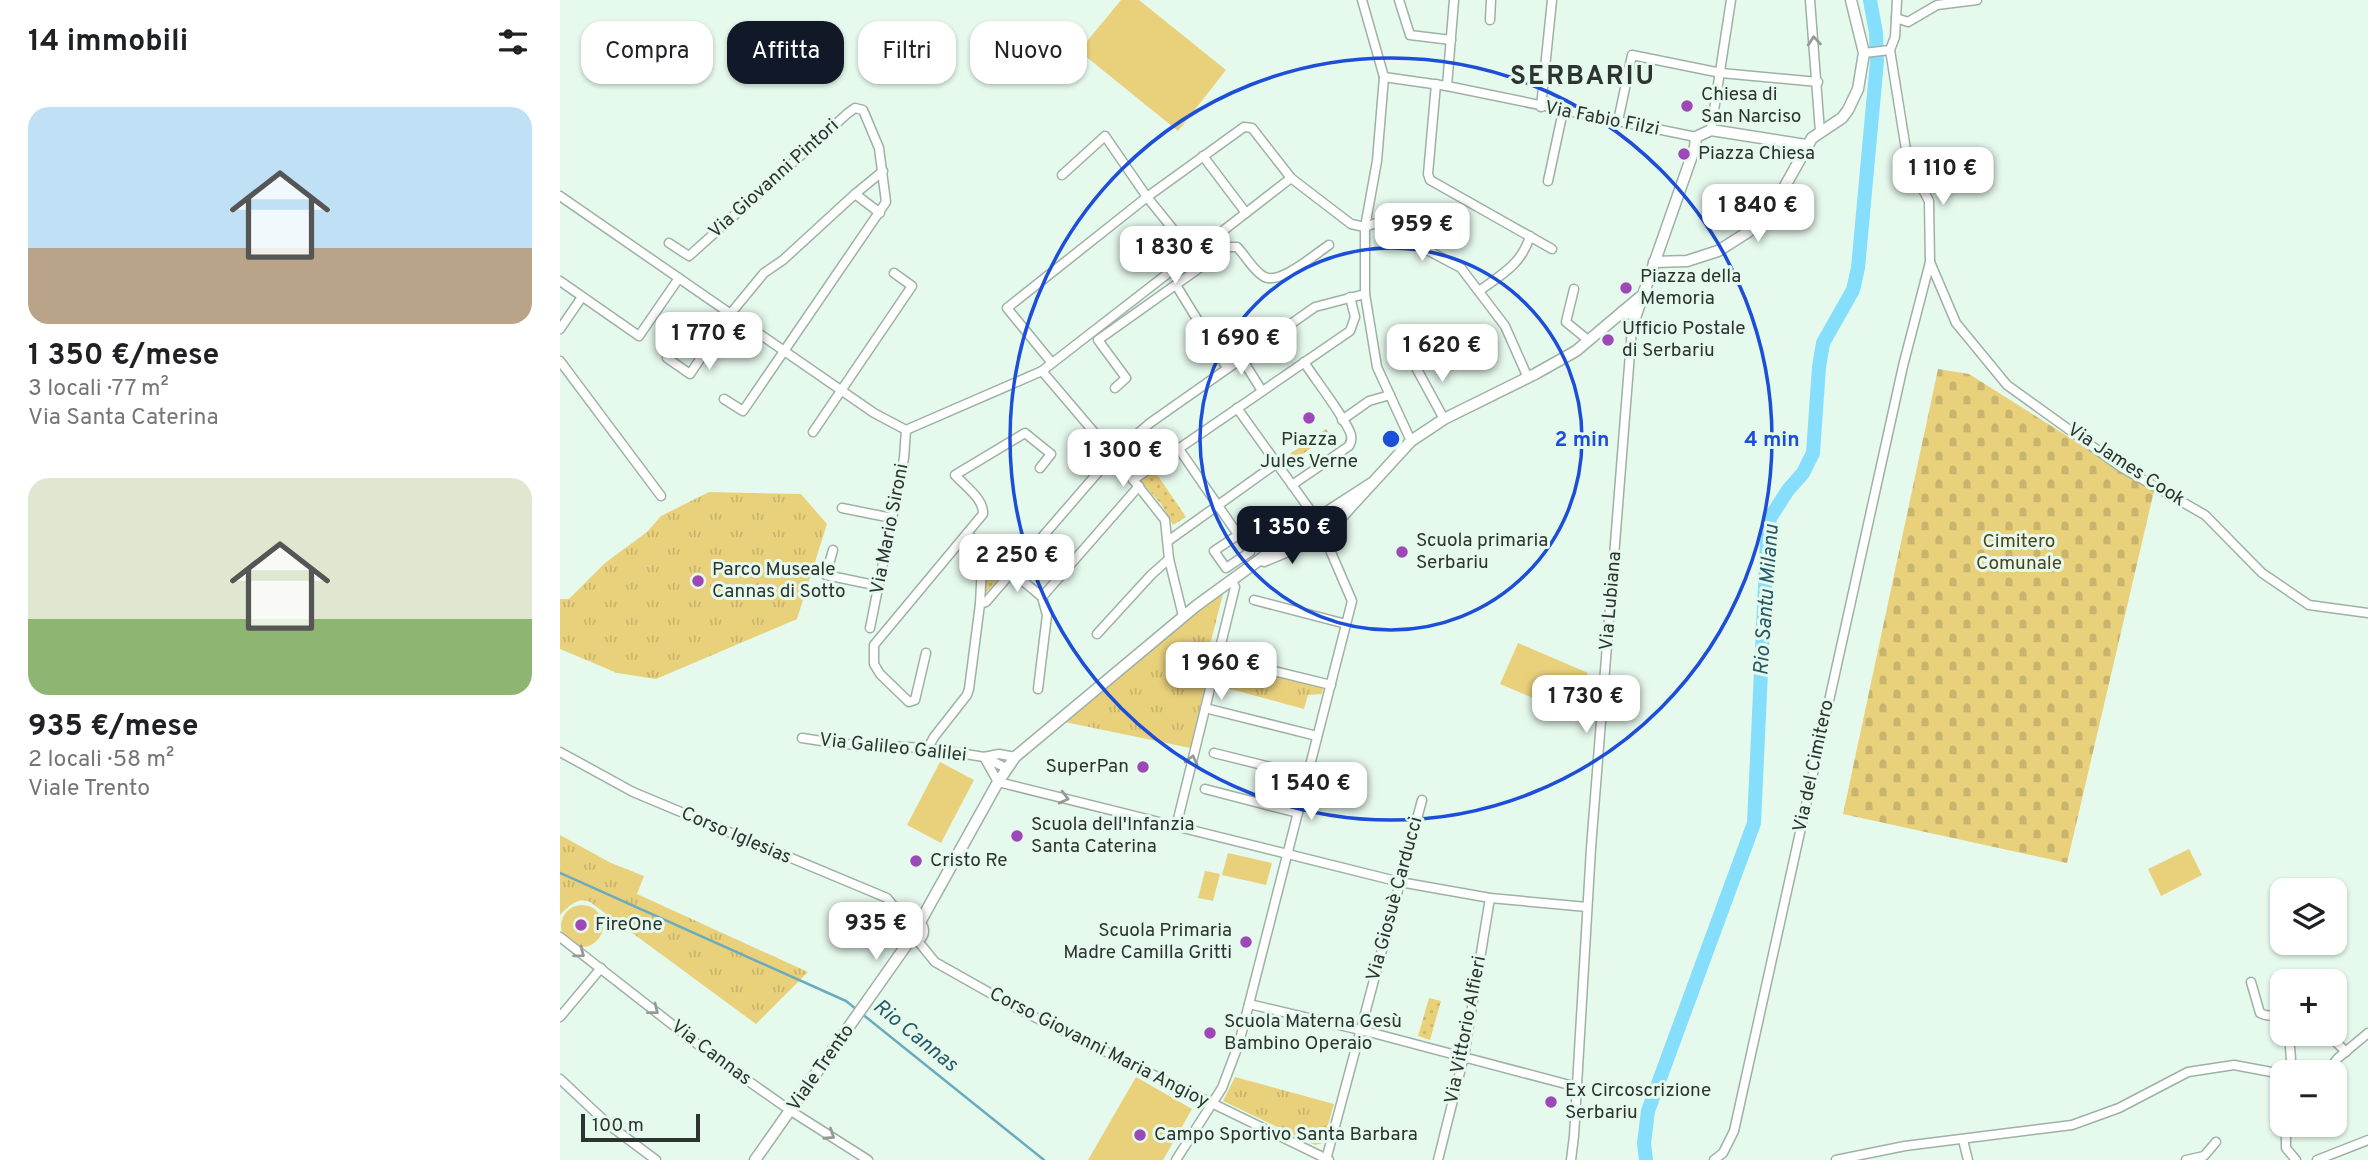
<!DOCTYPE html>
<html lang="it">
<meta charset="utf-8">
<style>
:root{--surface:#fff;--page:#f2f2f2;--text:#202124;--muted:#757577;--accent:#111827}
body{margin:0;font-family:Overpass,sans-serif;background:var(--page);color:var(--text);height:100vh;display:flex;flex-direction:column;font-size:26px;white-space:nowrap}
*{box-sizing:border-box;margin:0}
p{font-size:23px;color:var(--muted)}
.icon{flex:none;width:38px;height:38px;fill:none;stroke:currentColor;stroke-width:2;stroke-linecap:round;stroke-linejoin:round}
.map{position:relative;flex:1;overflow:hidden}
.sheet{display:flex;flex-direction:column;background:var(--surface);width:560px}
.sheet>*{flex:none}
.top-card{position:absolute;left:21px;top:21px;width:665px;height:63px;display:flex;gap:14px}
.fabs{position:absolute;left:1710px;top:878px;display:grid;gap:14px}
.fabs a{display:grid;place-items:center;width:77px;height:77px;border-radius:14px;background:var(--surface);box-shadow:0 2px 5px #0004;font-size:35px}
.scale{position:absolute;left:21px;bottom:18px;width:119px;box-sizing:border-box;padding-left:7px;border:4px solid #2c342f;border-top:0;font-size:19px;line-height:24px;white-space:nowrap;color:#2c342f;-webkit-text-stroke:5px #e6f9ed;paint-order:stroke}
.price{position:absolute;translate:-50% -60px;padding:0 16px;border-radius:14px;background:#fff;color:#222;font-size:23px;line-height:46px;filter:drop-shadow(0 2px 4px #0008)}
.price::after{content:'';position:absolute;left:50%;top:42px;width:21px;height:16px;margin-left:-10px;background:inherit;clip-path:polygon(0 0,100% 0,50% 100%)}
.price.selected{background:var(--accent);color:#fff}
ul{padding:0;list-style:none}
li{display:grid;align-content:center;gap:14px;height:371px;padding:0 28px}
li span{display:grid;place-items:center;height:217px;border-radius:21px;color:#555}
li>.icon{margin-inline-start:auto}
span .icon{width:126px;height:126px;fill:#fffc;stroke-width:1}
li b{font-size:30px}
h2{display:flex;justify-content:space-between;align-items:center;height:84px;padding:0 28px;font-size:30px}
.chip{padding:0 24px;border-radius:21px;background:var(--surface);box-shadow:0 2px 5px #0004;font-size:24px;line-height:63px}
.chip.selected{background:var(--accent);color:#fff}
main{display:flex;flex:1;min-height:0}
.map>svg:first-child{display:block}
.grass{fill:url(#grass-dots)}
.cemetery{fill:url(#cemetery-stones)}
.park{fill:url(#park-tufts)}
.pitch{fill:#e9d17c}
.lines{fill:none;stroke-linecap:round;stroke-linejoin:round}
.stream{stroke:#6aabbe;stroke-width:2.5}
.river{stroke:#84defc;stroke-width:14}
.minor-casing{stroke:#9eb1a5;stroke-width:11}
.major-casing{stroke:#9eb1a5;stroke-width:13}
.minor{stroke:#fff;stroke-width:8}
.major{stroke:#fff;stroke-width:10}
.oneway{stroke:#969a97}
.ring{fill:none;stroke:#1d4ed8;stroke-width:3.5}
.poi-dot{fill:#9c48b6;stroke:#e6f9ed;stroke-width:2.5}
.labels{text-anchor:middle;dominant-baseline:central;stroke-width:6;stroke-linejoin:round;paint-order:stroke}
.poi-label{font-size:19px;fill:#2c342f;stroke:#e6f9ed;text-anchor:start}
.street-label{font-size:19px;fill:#2c342f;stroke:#e6f9ed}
.park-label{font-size:19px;fill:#4e431b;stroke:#e6f9ed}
.water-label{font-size:21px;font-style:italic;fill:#255868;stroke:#e6f9ed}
.district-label{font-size:26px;font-weight:bold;letter-spacing:2px;fill:#2c342f;stroke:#e6f9ed}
.centre{fill:#1d4ed8;stroke:#e6f9ed;stroke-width:3.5}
.ring-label{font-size:21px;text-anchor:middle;font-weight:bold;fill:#1d4ed8;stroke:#e6f9ed;stroke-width:6;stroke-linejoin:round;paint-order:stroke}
</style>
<main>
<section class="sheet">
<h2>14 immobili<svg class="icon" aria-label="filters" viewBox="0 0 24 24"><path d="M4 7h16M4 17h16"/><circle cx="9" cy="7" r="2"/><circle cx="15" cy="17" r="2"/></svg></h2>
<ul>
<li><span style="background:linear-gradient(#bfe0f5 65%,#b9a48a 0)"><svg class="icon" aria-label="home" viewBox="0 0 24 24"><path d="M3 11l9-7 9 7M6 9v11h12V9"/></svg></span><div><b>1 350 €/mese</b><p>3 locali · 77 m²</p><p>Via Santa Caterina</p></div></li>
<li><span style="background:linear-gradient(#dfe7d0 65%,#8fb573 0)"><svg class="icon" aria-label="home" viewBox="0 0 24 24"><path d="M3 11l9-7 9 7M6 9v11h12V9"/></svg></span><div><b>935 €/mese</b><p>2 locali · 58 m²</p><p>Viale Trento</p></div></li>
</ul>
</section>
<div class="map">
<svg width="1808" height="1160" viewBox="0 0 1808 1160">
<defs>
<pattern id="grass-dots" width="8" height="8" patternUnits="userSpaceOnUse" patternTransform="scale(1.75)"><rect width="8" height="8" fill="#e9d17c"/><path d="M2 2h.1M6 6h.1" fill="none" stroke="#c8b46c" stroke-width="1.8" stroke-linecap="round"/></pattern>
<pattern id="cemetery-stones" width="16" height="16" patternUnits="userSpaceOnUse" patternTransform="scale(1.75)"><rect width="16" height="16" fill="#e9d17c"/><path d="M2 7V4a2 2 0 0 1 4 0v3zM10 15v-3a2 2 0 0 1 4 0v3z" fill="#c8b46c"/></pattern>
<pattern id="park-tufts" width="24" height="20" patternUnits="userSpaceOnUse" patternTransform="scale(1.75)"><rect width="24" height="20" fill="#e9d17c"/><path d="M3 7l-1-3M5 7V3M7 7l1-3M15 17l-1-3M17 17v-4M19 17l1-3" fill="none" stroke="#c8b46c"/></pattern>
</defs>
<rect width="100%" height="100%" fill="#e6f9ed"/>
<g class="grass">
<path d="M766 429 770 435 728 464 724 458Z"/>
<path d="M594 470 626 517 613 525 601 504 579 479Z"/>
<path d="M427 556 445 571 425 594Z"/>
<path d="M869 998 881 1001 870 1040 858 1036Z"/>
</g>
<path class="cemetery" d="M1378 369 1409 374 1594 491 1507 863 1283 814Z"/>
<g class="park">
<path d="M149 492 241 494 267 524 237 619 96 679 57 673 0 649V599H9L45 563 87 532 101 516Z"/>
<path d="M664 590 645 664 648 673 630 748 505 722Z"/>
<path d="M661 662 763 688 762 694 748 695 744 709 655 685Z"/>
<path d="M0 835 51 863 84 876 77 894 248 972 196 1024 30 902C17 897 9 906 0 915Z"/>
<path d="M675 1077 774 1104 763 1143 755 1145 663 1101Z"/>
</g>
<g class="pitch">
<path d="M561 0H579L666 70 618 131 519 51Z"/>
<path d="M958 643 1028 673 1011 714 940 684Z"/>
<path d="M380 762 414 780 381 843 347 825Z"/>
<path d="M1629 849 1642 875 1601 896 1588 869Z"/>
<path d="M668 853 712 863 706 885 662 875Z"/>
<path d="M645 871 660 874 653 901 638 898Z"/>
<circle cx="22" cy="926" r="21"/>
<path d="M576 1077 632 1109 603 1160H528Z"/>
</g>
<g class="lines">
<path class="stream" d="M0 873 286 1001 484 1160"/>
<path class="river" d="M1086 1160 1084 1143 1088 1111 1194 823 1207 541 1210 518 1228 490 1243 473 1253 453 1259 367 1263 343 1293 290 1298 268 1317 61 1316 33 1310 0"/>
<defs>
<g id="minor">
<path d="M802 0 824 77 817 161 805 227V294L817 367 851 441"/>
<path d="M839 0 850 35 891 40"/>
<path d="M1250 0 1260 132"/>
<path d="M1336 18 1348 22 1377 5 1417 0"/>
<path d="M930 20 931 0"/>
<path d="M1304 53 1330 50 1335 37 1337 0"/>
<path d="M824 77 887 86 1136 137"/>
<path d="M876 84 868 174 870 180 992 249"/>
<path d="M887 86 894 0"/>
<path d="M981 107 992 0"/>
<path d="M1058 121 1072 55 1161 73 1258 82"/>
<path d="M1151 130 1171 0"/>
<path d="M643 156 686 213"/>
<path d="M502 175 545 136 587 197 633 254"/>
<path d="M988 181 1003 111"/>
<path d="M295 194 320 213"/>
<path d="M0 196 314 413 346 430"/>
<path d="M109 243 129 256 288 113 295 108 303 110 319 148 326 202 183 411 164 399"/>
<path d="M1370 262 1396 323 1447 385 1561 467 1645 515 1702 573 1749 605 1808 613"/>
<path d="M0 281 79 336 119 278"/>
<path d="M616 285 667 368"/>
<path d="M1014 289 1006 322 1028 340"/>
<path d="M919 291C941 275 962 264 970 236"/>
<path d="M0 329 22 297"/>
<path d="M107 358 130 374 171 313 204 273 223 260 295 194 323 171"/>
<path d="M682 359 702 391"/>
<path d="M0 361 101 496"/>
<path d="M853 362 884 419"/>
<path d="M492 363 447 308 587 197 684 127 692 128 731 178 791 224 805 227 816 223 901 268 945 326 968 378"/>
<path d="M482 371 556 458 605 520 609 559 623 616"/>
<path d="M555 388 566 378 538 340 669 247H677C686 256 692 269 703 276 718 287 755 254 769 245"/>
<path d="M677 408 753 514"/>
<path d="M782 420 809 401 830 395"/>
<path d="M346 430 482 371 731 178"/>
<path d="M253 432 352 286 334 273"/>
<path d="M619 449 690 552 666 568 654 551 678 535"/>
<path d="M573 480 790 331 795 317 790 297"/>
<path d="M732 485 789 446C791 442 792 440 791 435 787 420 754 378 744 362"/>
<path d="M282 508 332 518"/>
<path d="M407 534 482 597 487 615 478 689"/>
<path d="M608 541 717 463"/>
<path d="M273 550 266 575 319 586"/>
<path d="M482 597 579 486"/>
<path d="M694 600 786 624"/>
<path d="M420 604 426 602 553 455 590 423 755 307 805 294"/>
<path d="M310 628 344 458 346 430"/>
<path d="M537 634 591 575 609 559"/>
<path d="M366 653 355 700 349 702 320 674 314 664V645L423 514C424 499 405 486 395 475L465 433 491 454 480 468"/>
<path d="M657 657 771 685"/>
<path d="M645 708 757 736"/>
<path d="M242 738 281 744 368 748 424 757 446 768"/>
<path d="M368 748 374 737 407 695 409 689 420 604 423 547"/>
<path d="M0 752 73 792 327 898 348 924"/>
<path d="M654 753 747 776"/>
<path d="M424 757 438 782 840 882 930 898 1027 907"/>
<path d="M424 757 439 754 455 757"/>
<path d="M645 789 738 813"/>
<path d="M616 827 675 587 672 581"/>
<path d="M0 937 150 1054 231 1111 308 1160"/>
<path d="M357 940 375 962 460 1010 769 1160"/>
<path d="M1691 982 1700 1013 1705 1015 1722 1017"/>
<path d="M689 1004 809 1032 1017 1087"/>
<path d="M0 1017 41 968"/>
<path d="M1729 1034 1732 1073"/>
<path d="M1768 1034 1786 1052"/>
<path d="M1766 1073 1778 1058 1808 1033"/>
<path d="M0 1079 49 1125 96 1160"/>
<path d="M1726 1125V1148L1736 1160"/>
<path d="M1403 1140 1408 1160"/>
<path d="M616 1160 662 1088 679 1043 792 601 764 536V527L753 521"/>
<path d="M766 1160 862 800"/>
<path d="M878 1160 904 1056 930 898"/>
<path d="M1011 1160 1014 1136 1031 848 1072 328 1076 315"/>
<path d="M1154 1160 1163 1153 1174 1131 1343 366 1370 262 1369 201 1348 162 1330 50"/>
<path d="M1276 1160 1345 1146 1512 1125 1559 1108 1628 1072 1674 1065 1722 1074"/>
<path d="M1626 1160 1644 1156 1656 1142"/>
<path d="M1757 1160 1808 1140"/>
</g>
<g id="major">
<path d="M1094 262 1127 261 1158 251 1188 232 1211 211 1252 138 1282 118 1288 110 1298 89 1304 53 1291 0"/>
<path d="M1062 312 1076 315 1135 147 1136 137 1151 130 1246 145"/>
<path d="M704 561 764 536 851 441 884 419 975 374 1016 351 1080 297"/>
<circle cx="354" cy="931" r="9"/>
<path d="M359 924 438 782 455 757 636 606 753 521 812 483"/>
<path d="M195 1160 350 940"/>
</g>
</defs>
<use href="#minor" class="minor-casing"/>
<use href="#major" class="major-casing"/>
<use href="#minor" class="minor"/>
<use href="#major" class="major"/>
</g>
<defs><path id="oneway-chevron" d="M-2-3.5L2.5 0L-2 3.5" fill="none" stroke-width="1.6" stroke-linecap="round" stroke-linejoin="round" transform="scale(1.75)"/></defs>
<g class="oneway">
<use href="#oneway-chevron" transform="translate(1254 41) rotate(-95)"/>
<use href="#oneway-chevron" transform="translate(632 760) rotate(-76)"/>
<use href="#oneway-chevron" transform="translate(504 798) rotate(14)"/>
<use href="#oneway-chevron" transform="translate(20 953) rotate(37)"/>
<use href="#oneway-chevron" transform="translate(94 1010) rotate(38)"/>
<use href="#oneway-chevron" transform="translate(270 1135) rotate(33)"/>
</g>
<g class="ring">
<circle cx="831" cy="439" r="191"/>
<circle cx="831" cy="439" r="381"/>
</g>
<g class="poi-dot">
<circle cx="1127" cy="106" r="7"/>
<circle cx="1124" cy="154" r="7"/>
<circle cx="1066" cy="288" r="7"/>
<circle cx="1048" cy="340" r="7"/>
<circle cx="749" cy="418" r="7"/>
<circle cx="842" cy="552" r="7"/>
<circle cx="138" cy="581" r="7"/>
<circle cx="583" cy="767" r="7"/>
<circle cx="457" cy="836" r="7"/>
<circle cx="356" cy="861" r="7"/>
<circle cx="21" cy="925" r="7"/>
<circle cx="686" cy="942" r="7"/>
<circle cx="650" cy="1033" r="7"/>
<circle cx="991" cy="1102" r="7"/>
<circle cx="580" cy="1135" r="7"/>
</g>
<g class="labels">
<g class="poi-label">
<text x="1141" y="95">Chiesa di<tspan x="1141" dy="22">San Narciso</tspan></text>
<text x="1138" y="154">Piazza Chiesa</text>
<text x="1080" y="277">Piazza della<tspan x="1080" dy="22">Memoria</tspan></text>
<text x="1062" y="329">Ufficio Postale<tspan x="1062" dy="22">di Serbariu</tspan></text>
<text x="749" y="440" text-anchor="middle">Piazza<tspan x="749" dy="22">Jules Verne</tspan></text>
<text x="856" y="541">Scuola primaria<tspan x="856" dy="22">Serbariu</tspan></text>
<text x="152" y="570">Parco Museale<tspan x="152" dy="22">Cannas di Sotto</tspan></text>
<text x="569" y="767" text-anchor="end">SuperPan</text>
<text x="471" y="825">Scuola dell'Infanzia<tspan x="471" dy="22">Santa Caterina</tspan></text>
<text x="370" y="861">Cristo Re</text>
<text x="35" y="925">FireOne</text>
<text x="672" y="931" text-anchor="end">Scuola Primaria<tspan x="672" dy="22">Madre Camilla Gritti</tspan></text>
<text x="664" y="1022">Scuola Materna Gesù<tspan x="664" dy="22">Bambino Operaio</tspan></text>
<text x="1005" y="1091">Ex Circoscrizione<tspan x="1005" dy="22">Serbariu</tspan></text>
<text x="594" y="1135">Campo Sportivo Santa Barbara</text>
</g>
<g class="street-label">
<text transform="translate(1042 119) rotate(11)">Via Fabio Filzi</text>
<text transform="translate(214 179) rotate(-42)">Via Giovanni Pintori</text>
<text transform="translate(1566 465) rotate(33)">Via James Cook</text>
<text transform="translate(330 529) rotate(-79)">Via Mario Sironi</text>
<text transform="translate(1051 601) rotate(-85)">Via Lubiana</text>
<text transform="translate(333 748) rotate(6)">Via Galileo Galilei</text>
<text transform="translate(1254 766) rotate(-78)">Via del Cimitero</text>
<text transform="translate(176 836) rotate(23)">Corso Iglesias</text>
<text transform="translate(835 899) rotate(-75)">Via Giosuè Carducci</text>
<text transform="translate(906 1030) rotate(-79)">Via Vittorio Alfieri</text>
<text transform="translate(539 1048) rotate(27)">Corso Giovanni Maria Angioy</text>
<text transform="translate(151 1053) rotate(37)">Via Cannas</text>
<text transform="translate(261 1068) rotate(-55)">Viale Trento</text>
</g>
<g class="park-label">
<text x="1459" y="542">Cimitero<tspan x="1459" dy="22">Comunale</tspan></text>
</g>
<g class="water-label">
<text transform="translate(1207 600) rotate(-86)">Rio Santu Milanu</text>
<text transform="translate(355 1036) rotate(39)">Rio Cannas</text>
</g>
<g class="district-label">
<text x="1023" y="77">SERBARIU</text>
</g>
</g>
<circle cx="831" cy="439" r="10" class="centre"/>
<g class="ring-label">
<text x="1022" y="446">2 min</text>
<text x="1212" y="446">4 min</text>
</g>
</svg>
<div class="fabs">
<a><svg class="icon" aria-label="layers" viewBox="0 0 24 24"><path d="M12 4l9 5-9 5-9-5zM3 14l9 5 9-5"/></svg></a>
<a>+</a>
<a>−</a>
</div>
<div class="scale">100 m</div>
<b class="price" style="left:1383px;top:207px">1 110 €</b>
<b class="price" style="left:1198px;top:244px">1 840 €</b>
<b class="price" style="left:862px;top:263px">959 €</b>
<b class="price" style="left:615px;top:286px">1 830 €</b>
<b class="price" style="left:149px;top:372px">1 770 €</b>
<b class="price" style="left:681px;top:377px">1 690 €</b>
<b class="price" style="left:882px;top:384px">1 620 €</b>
<b class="price" style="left:563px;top:489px">1 300 €</b>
<b class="price selected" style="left:732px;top:566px">1 350 €</b>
<b class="price" style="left:457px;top:594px">2 250 €</b>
<b class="price" style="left:661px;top:702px">1 960 €</b>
<b class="price" style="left:1026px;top:735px">1 730 €</b>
<b class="price" style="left:751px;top:822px">1 540 €</b>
<b class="price" style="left:316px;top:962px">935 €</b>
<div class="top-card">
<a class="chip">Compra</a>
<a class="chip selected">Affitta</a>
<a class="chip">Filtri</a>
<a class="chip">Nuovo</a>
</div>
</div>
</main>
